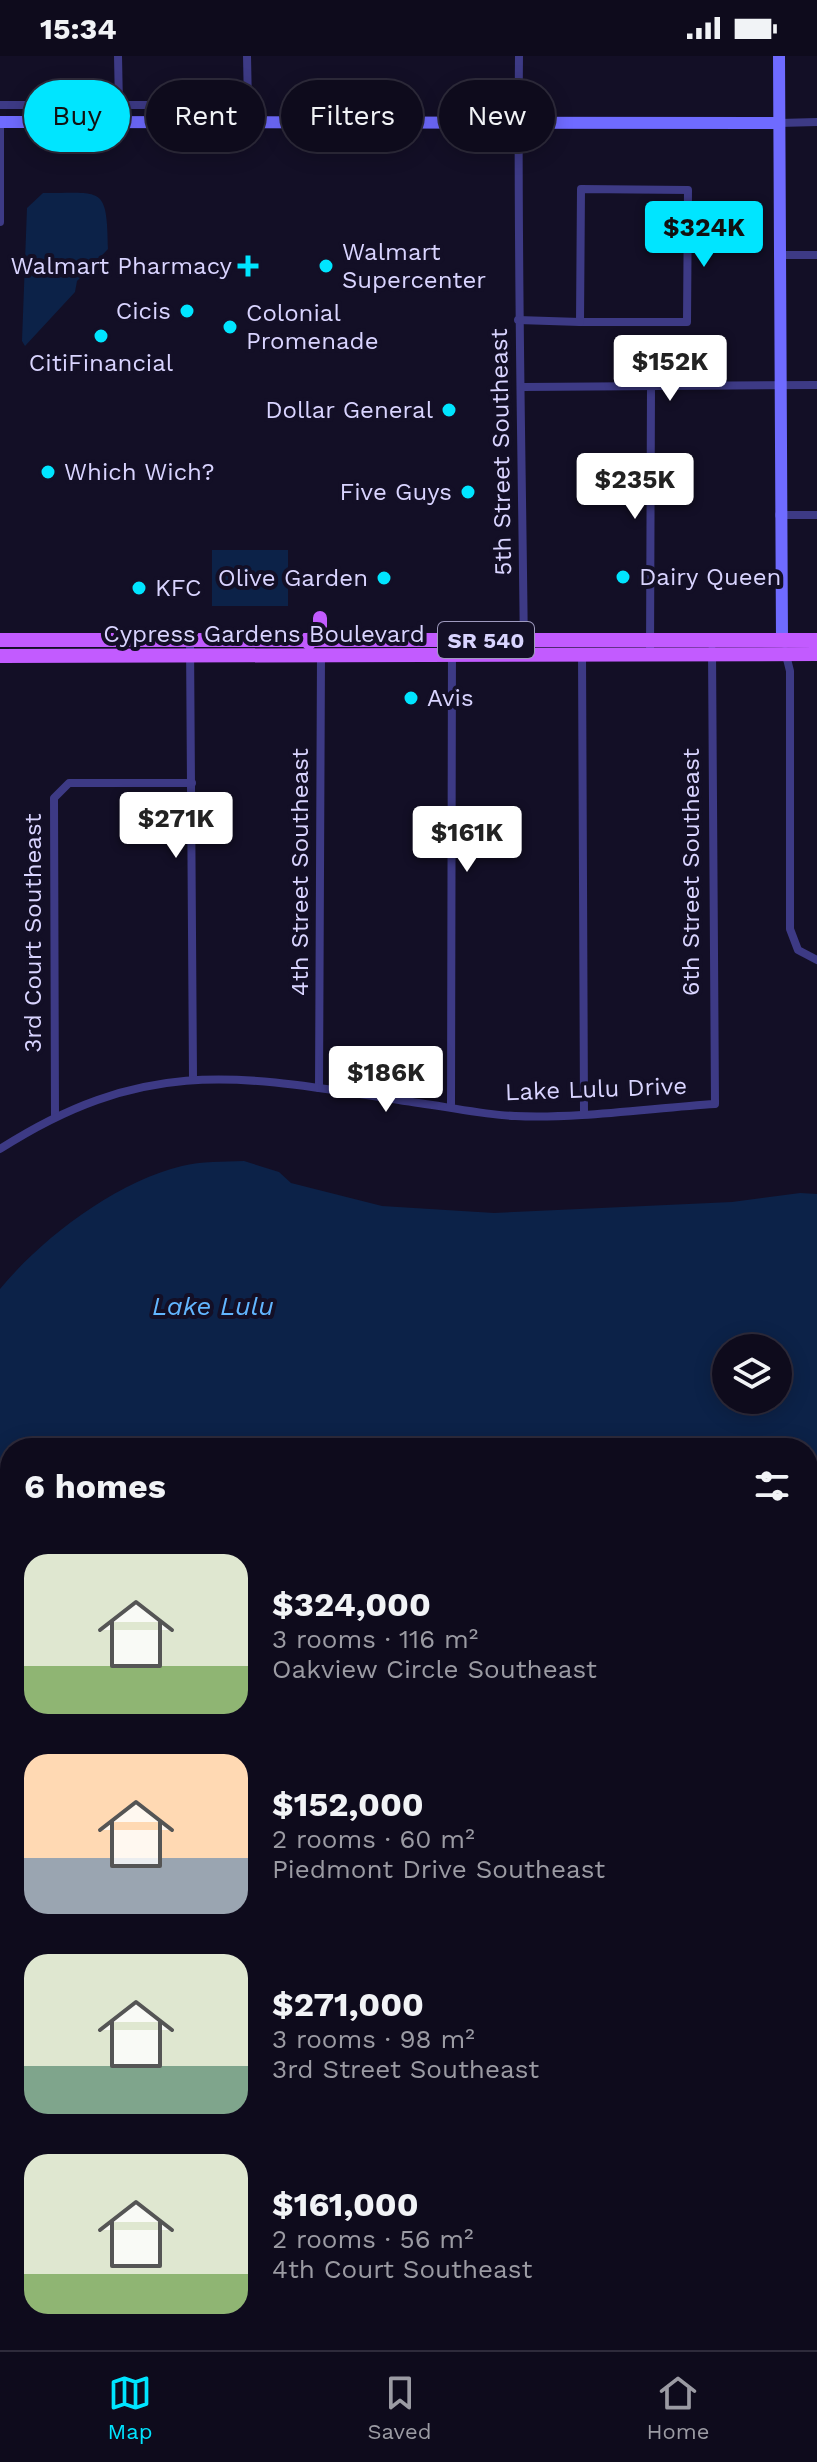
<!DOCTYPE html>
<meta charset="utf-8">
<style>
:root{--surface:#0e0b1c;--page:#1c1929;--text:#f1f3f6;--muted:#9b9ba3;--line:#2e2b3b;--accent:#00e5ff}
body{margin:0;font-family:"Work Sans",sans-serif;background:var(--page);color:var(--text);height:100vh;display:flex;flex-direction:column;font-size:30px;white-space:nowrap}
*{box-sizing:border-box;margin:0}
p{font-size:26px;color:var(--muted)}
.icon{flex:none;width:44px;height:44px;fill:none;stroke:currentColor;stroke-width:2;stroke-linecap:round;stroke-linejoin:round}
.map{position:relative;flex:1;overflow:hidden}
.side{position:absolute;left:0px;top:1382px;width:818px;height:912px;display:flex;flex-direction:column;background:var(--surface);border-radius:32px 32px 0 0;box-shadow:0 4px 20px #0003,0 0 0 2px var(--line)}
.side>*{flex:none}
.banner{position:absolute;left:24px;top:24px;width:770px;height:72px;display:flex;gap:16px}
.fabs{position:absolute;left:712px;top:1278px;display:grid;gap:16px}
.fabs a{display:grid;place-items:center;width:80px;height:80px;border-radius:50%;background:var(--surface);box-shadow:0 4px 20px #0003,0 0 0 2px var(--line);font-size:40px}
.price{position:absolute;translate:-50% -68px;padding:0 18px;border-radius:8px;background:#fff;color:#222;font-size:26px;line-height:52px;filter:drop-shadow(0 2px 4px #0008)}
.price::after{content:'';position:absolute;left:50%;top:48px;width:24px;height:18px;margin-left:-12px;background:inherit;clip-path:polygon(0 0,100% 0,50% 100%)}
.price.selected{background:var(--accent);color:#111}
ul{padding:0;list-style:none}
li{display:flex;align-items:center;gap:24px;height:200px;padding:0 24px}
li span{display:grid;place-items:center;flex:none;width:224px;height:160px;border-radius:24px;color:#555}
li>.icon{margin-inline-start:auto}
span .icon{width:96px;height:96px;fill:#fffc;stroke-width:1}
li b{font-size:34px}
h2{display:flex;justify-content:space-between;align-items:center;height:96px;padding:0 24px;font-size:34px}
.pill{padding:0 28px;border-radius:36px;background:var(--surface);box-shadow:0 4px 20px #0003,0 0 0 2px var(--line);font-size:28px;line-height:72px}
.pill.selected{background:var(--accent);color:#111}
.status{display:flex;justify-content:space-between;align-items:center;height:56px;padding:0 40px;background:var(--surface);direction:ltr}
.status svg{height:22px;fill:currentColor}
.tab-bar{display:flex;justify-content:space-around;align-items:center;height:112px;border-top:2px solid var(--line);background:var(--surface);font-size:22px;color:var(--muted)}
.tab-bar a{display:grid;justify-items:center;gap:4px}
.tab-bar .selected{color:var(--accent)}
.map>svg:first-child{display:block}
.green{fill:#12302f}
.water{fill:#0c2248;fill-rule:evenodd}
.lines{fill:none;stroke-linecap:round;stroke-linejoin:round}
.street{stroke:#3d3a85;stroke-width:8}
.secondary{stroke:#6f6bff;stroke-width:12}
.primary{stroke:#c25bff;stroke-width:14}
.poi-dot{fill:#00e5ff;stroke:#130f26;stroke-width:3}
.labels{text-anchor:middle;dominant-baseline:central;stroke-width:8;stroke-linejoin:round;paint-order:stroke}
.shield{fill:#130f26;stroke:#9e99be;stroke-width:2}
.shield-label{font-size:22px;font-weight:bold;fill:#d9d4ff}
.poi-label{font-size:24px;fill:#d9d4ff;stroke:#130f26;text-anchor:start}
.street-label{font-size:24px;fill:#d9d4ff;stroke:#130f26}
.water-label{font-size:26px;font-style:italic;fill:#62b6ff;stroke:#130f26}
</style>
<div class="status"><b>15:34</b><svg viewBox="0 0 49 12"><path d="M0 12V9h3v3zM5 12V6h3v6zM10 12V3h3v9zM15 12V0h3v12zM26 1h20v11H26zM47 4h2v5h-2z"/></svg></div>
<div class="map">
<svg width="817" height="2294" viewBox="0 0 817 2294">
<rect width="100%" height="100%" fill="#130f26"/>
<g class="green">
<path d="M0 2242 10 2244V2284H151L184 2294H0Z"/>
<path d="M808 2279 817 2280V2294H488L500 2284H808Z"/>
</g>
<g class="water">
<path d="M43 137C103 137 107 129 108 193L77 225 75 236 25 290 22 285 27 152Z"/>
<rect x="212" y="494" width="76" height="56"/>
<path d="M244 1105 279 1116 291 1127 382 1150 494 1157 732 1146 800 1137 817 1138V2275H808V1392H10V2240L0 2237V1233C43 1181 116 1126 182 1110 201 1105 224 1106 244 1105ZM778 1292V1344H726V1292Z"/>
<path d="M167 2284H492L476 2294H198Z"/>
</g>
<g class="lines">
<g class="street">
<path d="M118 0 119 50"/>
<path d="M519 0C517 200 522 399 524 599"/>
<path d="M0 49H248L247 0"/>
<path d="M779 67 817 66"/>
<path d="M581 133 688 134 687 266H580Z"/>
<path d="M0 166V66"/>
<path d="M778 199H817"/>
<path d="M518 264 580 266"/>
<path d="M523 331 817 329"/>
<path d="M779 459H817"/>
<path d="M190 584 193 1022"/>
<path d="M785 595 790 615V873L798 894 817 904"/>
<path d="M582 597 584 1057"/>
<path d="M650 599 651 331"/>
<path d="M319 1032 321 600"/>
<path d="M451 1051 452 584"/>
<path d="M55 1060 54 742 69 727H192"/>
<path d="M0 1093C156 993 254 1023 425 1048 455 1052 485 1059 515 1060 576 1063 652 1052 715 1048L712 594"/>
</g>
<g class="secondary">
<path d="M779 0 782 584"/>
<path d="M0 66 779 67"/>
</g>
<g class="primary">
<path d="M0 584H817"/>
<path d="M309 587 320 571V562"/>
<path d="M0 600 817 598"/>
</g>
</g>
<g class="poi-dot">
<path d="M244 198h8v8h8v8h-8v8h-8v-8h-8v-8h8z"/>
<circle cx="326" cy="210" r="8"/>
<circle cx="187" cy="255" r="8"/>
<circle cx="230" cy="271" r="8"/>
<circle cx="101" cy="280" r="8"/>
<circle cx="449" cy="354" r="8"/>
<circle cx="48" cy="416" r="8"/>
<circle cx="468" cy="436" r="8"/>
<circle cx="623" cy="521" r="8"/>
<circle cx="384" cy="522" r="8"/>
<circle cx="139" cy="532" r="8"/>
<circle cx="411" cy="642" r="8"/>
</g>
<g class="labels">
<rect class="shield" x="438" y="566" width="96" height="36" rx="6"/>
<g class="shield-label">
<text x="486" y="584">SR 540</text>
</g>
<g class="poi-label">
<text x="342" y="196">Walmart<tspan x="342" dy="28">Supercenter</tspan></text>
<text x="232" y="210" text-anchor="end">Walmart Pharmacy</text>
<text x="171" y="255" text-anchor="end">Cicis</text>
<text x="246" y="257">Colonial<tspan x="246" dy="28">Promenade</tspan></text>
<text x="101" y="307" text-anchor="middle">CitiFinancial</text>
<text x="433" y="354" text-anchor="end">Dollar General</text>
<text x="64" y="416">Which Wich?</text>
<text x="452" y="436" text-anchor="end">Five Guys</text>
<text x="639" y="521">Dairy Queen</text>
<text x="368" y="522" text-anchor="end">Olive Garden</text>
<text x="155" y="532">KFC</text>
<text x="427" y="642">Avis</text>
</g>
<g class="street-label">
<text transform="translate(501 396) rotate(-91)">5th Street Southeast</text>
<text x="264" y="578">Cypress Gardens Boulevard</text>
<text transform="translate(300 816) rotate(-90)">4th Street Southeast</text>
<text transform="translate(691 816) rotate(-90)">6th Street Southeast</text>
<text transform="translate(33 877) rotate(-90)">3rd Court Southeast</text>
<text transform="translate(596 1033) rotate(-2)">Lake Lulu Drive</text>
</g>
<g class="water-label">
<text x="213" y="1250">Lake Lulu</text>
</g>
</g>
</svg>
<div class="fabs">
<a><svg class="icon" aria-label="layers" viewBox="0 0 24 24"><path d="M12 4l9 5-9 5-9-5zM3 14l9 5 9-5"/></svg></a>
</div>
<b class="price selected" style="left:704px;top:213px">$324K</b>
<b class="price" style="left:670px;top:347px">$152K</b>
<b class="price" style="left:635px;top:465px">$235K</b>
<b class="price" style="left:176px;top:804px">$271K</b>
<b class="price" style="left:467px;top:818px">$161K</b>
<b class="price" style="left:386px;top:1058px">$186K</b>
<div class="banner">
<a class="pill selected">Buy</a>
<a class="pill">Rent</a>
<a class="pill">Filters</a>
<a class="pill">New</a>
</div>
<section class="side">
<h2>6 homes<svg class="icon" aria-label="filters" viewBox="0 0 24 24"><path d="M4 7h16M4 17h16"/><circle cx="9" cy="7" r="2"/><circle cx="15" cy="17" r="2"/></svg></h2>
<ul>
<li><span style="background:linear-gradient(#dfe7d0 70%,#8fb573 0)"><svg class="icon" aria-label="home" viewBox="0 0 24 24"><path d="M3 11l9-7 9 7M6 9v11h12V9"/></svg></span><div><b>$324,000</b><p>3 rooms · 116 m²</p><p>Oakview Circle Southeast</p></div></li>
<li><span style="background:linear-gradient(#ffd9b3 65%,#9aa5b1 0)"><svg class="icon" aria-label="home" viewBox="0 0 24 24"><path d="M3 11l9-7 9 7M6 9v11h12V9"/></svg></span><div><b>$152,000</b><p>2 rooms · 60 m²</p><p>Piedmont Drive Southeast</p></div></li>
<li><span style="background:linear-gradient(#dfe7d0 70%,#7fa58c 0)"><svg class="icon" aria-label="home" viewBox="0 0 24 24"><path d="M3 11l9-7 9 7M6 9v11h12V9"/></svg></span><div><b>$271,000</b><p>3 rooms · 98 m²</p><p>3rd Street Southeast</p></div></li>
<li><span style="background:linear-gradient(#dfe7d0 75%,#8fb573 0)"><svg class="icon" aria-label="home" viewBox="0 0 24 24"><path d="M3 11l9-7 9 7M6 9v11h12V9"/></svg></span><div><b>$161,000</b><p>2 rooms · 56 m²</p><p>4th Court Southeast</p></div></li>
</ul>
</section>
</div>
<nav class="tab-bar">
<a class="selected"><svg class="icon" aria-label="map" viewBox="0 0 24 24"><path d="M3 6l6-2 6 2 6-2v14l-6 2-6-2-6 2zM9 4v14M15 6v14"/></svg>Map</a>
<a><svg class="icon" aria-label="saved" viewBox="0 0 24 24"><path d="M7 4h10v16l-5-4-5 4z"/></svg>Saved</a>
<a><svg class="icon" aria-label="home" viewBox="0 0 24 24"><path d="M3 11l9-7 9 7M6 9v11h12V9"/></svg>Home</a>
</nav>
